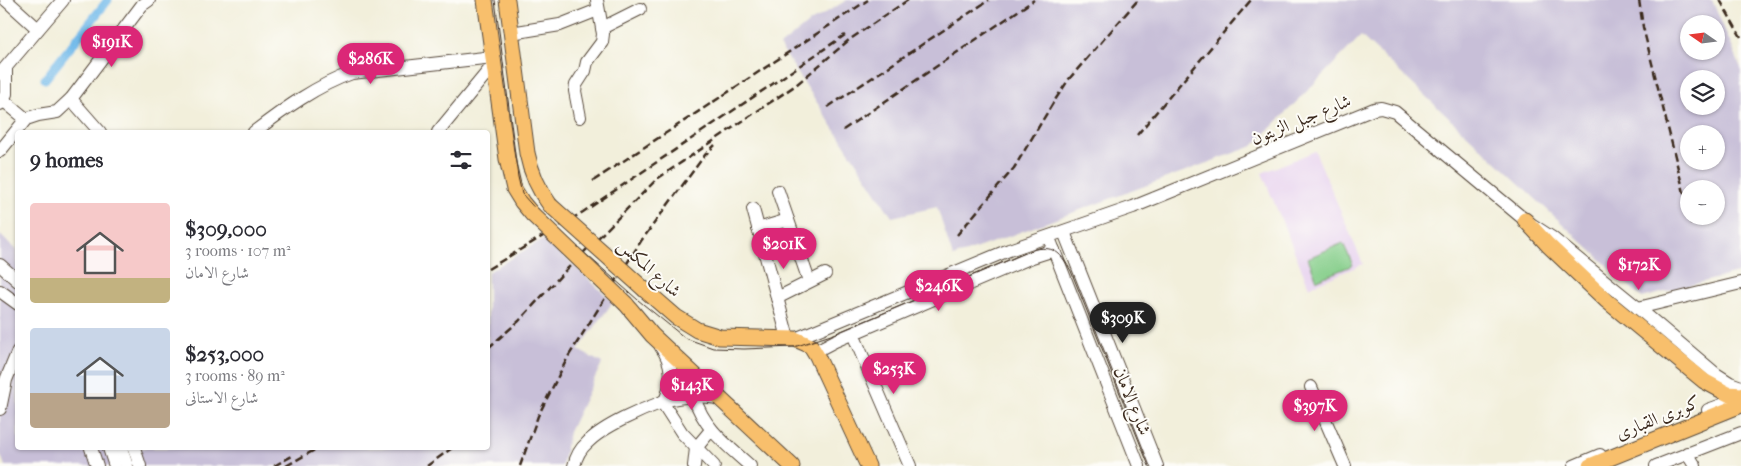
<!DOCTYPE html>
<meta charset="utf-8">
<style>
:root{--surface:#fff;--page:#f2f2f3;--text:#2b2b33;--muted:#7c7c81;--accent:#db2777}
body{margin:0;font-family:"IM FELL French Canon",Amiri,serif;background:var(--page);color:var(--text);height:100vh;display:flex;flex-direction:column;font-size:19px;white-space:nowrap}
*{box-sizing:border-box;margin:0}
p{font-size:16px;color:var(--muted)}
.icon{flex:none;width:28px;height:28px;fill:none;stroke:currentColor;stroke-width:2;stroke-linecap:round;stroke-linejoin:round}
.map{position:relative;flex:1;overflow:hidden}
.sheet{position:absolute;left:15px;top:130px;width:475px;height:320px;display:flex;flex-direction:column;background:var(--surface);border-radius:5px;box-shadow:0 1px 4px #0004}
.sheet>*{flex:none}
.needle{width:32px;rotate:284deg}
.tools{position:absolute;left:1680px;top:15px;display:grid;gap:10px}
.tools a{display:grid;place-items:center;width:45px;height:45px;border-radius:50%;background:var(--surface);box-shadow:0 1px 4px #0004;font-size:25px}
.price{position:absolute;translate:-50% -42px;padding:0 11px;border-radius:18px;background:var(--accent);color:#fff;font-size:16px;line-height:32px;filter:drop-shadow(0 1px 2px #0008)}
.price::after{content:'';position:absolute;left:50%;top:30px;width:15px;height:11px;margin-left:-8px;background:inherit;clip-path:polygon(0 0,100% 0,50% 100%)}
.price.current{background:#222;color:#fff}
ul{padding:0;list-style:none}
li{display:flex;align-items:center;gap:15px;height:125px;padding:0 15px}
li span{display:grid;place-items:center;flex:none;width:140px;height:100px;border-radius:5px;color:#555}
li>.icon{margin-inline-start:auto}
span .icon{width:60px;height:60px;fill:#fffc;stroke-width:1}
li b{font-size:21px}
h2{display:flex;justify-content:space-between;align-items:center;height:60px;padding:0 15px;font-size:21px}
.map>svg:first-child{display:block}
.built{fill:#e7d2ef}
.industrial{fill:#c8bfd8;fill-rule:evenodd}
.green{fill:#85ce8a;stroke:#607c54}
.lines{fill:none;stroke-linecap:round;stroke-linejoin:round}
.canal{stroke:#72baea;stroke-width:9}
.minor-casing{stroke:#56483a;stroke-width:14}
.major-casing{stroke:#56483a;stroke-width:17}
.minor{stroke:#fff;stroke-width:12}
.major{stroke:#f8bf6c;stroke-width:15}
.tram{stroke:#3b2a1e;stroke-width:1}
.rail{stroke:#3b2a1e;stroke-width:2.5;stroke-dasharray:8 4;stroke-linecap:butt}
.major-bridge-casing{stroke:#56483a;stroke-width:17;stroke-linecap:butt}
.major-bridge{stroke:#f8bf6c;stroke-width:15}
.labels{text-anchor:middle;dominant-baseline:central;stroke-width:4;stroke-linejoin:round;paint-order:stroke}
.street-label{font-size:18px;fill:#3b2a1e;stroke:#fdfcf7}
</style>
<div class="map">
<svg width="1741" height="466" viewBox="0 0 1741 466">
<rect width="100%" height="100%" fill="#fdfcf7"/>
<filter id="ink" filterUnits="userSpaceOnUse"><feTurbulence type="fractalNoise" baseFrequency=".02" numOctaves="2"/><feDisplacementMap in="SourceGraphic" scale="10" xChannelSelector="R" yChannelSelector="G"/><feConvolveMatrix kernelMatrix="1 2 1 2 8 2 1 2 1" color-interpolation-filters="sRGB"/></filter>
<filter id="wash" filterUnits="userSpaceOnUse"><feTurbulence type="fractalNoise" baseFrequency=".0096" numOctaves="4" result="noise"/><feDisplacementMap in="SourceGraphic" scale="20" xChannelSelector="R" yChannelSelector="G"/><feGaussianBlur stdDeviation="1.12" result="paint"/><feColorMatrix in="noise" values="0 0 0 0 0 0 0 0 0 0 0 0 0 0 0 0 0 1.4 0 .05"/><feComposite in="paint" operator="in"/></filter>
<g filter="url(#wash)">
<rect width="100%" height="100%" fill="#f2efdb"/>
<path class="built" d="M1315 151 1363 264 1309 287 1262 173Z"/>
<g class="industrial">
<path d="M847 0H1712L1741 68V272L1642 298 1361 36 1253 146 953 257 937 207 892 217 780 46 807 24ZM1689 24H1716V51H1689ZM1689 79H1716V106H1689ZM1689 134H1716V161H1689ZM1689 189H1716V216H1689Z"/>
<path d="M0 235 17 250 18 448H488V272L545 238 613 302 578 350 602 363 569 432 562 466H5L0 453Z"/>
</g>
<path class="green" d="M1343 243 1353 265 1317 280 1308 258Z"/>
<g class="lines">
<path class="canal" d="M45 79 108 0"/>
</g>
</g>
<g filter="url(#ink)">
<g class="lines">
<defs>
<g id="minor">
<path d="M6 0 38 29"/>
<path d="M602 28 640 9"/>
<path d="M511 33 560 25 598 10"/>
<path d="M0 74 63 0"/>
<path d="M71 99 100 132"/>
<path d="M3 100 26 119"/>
<path d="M0 104 6 94V68"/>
<path d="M580 117 575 91 576 85 585 71 587 62 602 42 603 34 597 0"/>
<path d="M254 132C283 110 317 85 352 73L493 57"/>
<path d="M438 132 494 64"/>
<path d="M0 151 26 119 38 115 57 112 71 99 142 5 149 0"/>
<path d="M778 191 809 281"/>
<path d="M753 209 788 338"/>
<path d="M758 229 788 220"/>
<path d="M1064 232 1157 466"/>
<path d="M1051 243 1139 466"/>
<path d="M0 265 18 281"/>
<path d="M0 291 18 304"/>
<path d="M777 298 825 274"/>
<path d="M1638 308 1741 283"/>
<path d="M853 334 910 466"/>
<path d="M795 339 1009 250 1133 207 1374 109 1381 108 1395 112 1525 220 1551 237 1638 308 1716 374 1730 383 1741 387"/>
<path d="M661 347C674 364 673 382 665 401"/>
<path d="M814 352 835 341 1032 257 1054 250"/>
<path d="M1311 387 1345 466"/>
<path d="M694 397C704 429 727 445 750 466"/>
<path d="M662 402 682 433 714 466"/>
<path d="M0 409 6 380 18 351"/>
<path d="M1708 410 1741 398"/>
<path d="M91 448 97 466"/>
<path d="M109 448 115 466"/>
<path d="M121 448 127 466"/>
<path d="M134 448 140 466"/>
<path d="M1687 453 1695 466"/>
<path d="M574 466C576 457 580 449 587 443 603 426 643 409 665 401 681 396 702 396 718 398"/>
<path d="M694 466 696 448 711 430"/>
<path d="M1574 466 1600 455"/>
<path d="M1656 466 1741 433"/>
</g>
<g id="major">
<path d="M485 0 507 159 514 189 522 202 532 214"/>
<path d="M507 0 527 153C531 173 538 189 550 205"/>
<path d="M1525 220 1548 245 1607 301 1704 381 1728 394 1741 395"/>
<path d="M645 290 676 317 697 330 720 337 795 339 811 346 817 356 868 466"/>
<path d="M626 304 652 335 792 466"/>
<path d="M1590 466 1741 405"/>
</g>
</defs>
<use href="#minor" class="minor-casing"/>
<use href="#major" class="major-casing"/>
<use href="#minor" class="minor"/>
<use href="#major" class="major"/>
<path class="tram" d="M495 0 518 177 522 194 539 213 638 300 685 338 713 348 744 349 794 347 834 334 1035 249C1056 246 1061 254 1071 271L1149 466"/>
<g class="rail">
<path d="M1639 0 1643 27 1689 213"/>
<path d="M1720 0 1741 37"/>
<path d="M828 107 989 0"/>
<path d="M843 130 1034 0"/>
<path d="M1137 135 1251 0"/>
<path d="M593 181 868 0"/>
<path d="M1689 216 1692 226"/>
<path d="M957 235 1014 168 1053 103 1069 79 1138 0"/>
<path d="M488 269 583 212 845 35"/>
<path d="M488 348 519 321 563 273 657 179 796 85 849 40 908 0"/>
<path d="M274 466 292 456"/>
<path d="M286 466 318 448"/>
<path d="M427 466 452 448"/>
<path d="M520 466 538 416 568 357 641 241 705 155 715 145"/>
</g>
<defs>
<g id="major-bridge">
<path d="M550 205 645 290"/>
<path d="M532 214 626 304"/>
</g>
</defs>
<use href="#major-bridge" class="major-bridge-casing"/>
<use href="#major-bridge" class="major-bridge"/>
</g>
</g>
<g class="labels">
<g class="street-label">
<text transform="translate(1301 120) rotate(-22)">شارع جبل الزيتون</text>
<text transform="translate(649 268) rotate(42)">شارع المكس</text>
<text transform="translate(1132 401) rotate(68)">شارع الامان</text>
<text transform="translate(1658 418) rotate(-22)">كوبرى القبارى</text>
</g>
</g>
</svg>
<div class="tools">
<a><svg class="needle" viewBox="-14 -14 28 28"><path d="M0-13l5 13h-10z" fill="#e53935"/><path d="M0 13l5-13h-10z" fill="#7c7c81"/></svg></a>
<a><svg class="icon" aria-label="layers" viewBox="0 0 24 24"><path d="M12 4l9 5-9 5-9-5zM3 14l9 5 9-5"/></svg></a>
<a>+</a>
<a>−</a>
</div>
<b class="price" style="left:112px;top:68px">$191K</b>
<b class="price" style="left:371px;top:85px">$286K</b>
<b class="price" style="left:784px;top:270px">$201K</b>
<b class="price" style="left:1639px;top:291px">$172K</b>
<b class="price" style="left:939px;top:312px">$246K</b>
<b class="price current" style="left:1123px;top:344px">$309K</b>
<b class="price" style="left:894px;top:395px">$253K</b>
<b class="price" style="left:692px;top:411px">$143K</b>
<b class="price" style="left:1315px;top:432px">$397K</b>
<section class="sheet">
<h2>9 homes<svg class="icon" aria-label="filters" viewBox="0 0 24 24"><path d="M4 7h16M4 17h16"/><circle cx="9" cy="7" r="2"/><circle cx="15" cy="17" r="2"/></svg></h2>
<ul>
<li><span style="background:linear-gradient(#f6c9c9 75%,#c2b280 0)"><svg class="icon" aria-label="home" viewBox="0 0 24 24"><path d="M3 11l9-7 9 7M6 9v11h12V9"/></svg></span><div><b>$309,000</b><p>3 rooms · 107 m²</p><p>شارع الامان</p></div></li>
<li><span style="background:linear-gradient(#c9d6e8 65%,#b9a48a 0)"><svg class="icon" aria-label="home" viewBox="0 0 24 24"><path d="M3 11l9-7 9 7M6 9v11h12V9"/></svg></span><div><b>$253,000</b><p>3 rooms · 89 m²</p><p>شارع الاستانى</p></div></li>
</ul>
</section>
</div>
